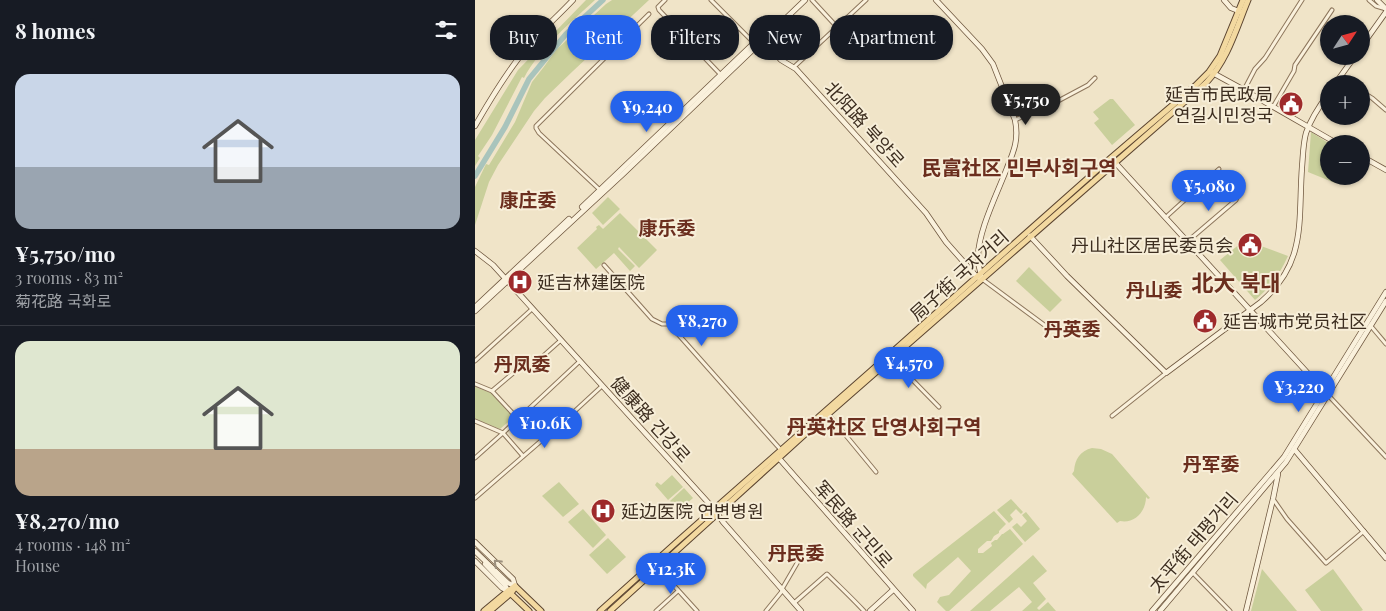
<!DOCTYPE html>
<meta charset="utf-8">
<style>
:root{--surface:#171b24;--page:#20242c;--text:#f1f3f6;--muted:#9ea1a6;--line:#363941;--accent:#2563eb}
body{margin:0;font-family:"Playfair Display","Noto Sans SC","Noto Sans KR",serif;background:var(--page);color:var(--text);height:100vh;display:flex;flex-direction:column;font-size:19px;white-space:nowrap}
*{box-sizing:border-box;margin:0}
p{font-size:16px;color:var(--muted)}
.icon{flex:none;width:28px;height:28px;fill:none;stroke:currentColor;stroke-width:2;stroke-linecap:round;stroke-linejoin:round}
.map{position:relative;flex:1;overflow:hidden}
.side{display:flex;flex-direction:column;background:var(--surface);width:475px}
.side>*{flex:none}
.guide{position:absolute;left:15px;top:15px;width:475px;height:45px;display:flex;gap:10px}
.needle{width:32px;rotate:54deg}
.fabs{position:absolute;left:845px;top:15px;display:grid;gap:10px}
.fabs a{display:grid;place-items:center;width:50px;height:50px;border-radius:50%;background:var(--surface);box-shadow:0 1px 4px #0004;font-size:25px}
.price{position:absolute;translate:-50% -42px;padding:0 11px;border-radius:18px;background:var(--accent);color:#fff;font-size:16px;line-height:32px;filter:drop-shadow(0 1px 2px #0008)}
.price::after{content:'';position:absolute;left:50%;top:30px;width:15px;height:11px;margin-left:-8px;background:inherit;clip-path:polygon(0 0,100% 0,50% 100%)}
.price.current{background:#222;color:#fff}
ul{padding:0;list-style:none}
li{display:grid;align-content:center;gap:10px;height:265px;padding:0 15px}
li+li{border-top:1px solid var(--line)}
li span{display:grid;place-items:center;height:155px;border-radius:15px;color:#555}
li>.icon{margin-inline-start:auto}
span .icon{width:90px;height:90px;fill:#fffc;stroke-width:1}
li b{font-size:21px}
h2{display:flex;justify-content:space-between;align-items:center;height:60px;padding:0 15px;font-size:21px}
.chip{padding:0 18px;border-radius:20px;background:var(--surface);box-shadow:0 1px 4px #0004;font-size:18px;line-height:45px}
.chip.current{background:var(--accent);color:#fff}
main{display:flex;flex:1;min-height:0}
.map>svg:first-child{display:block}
.green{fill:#c9cf9b}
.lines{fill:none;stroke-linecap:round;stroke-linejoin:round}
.river{stroke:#a9c4bc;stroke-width:5.5}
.street-casing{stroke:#8d765c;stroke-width:5}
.secondary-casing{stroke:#6f573f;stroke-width:6}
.primary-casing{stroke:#5b4430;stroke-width:7}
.street{stroke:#faf1dc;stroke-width:3}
.secondary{stroke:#faf1dc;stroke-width:4.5}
.primary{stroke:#f3d9a0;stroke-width:5}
.oneway{stroke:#9c907e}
.labels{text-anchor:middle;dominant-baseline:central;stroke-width:4;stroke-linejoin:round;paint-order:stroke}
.poi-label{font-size:18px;fill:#3d2e20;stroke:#f7eed8;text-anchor:start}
.street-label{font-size:18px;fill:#3d2e20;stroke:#f7eed8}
.neighbourhood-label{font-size:19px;font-weight:bold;fill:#6b2e1e;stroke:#f7eed8}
.quarter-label{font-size:20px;font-weight:bold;fill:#6b2e1e;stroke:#f7eed8}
.district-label{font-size:22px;font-weight:bold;fill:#6b2e1e;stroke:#f7eed8}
</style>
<main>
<section class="side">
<h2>8 homes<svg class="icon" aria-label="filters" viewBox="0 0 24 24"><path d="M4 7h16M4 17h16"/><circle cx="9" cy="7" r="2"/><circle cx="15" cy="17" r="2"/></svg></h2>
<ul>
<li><span style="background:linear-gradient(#c9d6e8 60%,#9aa5b1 0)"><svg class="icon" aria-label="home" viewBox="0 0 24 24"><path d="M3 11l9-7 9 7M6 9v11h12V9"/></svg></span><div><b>¥5,750/mo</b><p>3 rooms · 83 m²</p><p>菊花路 국화로</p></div></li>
<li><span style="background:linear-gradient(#dfe7d0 70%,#b9a48a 0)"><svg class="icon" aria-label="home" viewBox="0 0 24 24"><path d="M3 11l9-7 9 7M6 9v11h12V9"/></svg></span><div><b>¥8,270/mo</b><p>4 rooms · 148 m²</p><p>House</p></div></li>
</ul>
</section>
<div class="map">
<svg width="911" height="611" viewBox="0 0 911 611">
<rect width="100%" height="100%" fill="#f0e4c8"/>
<g class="green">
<path d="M111 0H120C96 22 64 49 49 78L47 77 17 135 3 156 5 158 0 166V140L43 70Z"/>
<path d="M137 0H174L98 71 70 98 59 111 23 165 14 182 0 225V187L11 164 14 165 40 122 57 82 68 68 82 49 131 4Z"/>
<path d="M635 99H638L660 125 637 145 619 123 624 119 618 112Z"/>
<path d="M836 132 855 144H854V176H863L860 183 833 172Z"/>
<path d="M133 197 145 209 128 225 117 213Z"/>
<path d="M145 213 182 250 164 268 144 247 143 249 160 266 155 271 139 253 121 269 102 248 122 229 121 227 124 225 128 229Z"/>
<path d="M766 243 777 256 786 246 813 256C805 274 795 288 780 300L745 260Z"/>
<path d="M554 267 587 300 575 312 541 281Z"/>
<path d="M0 387 19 394 39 417 25 429 0 419Z"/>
<path d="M617 448 626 449 637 454 675 498 673 499 671 497C671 512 659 524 645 521L642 523 597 474 599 471C600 459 605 451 617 448Z"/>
<path d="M197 475 208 487 193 500 180 485 182 482 186 485Z"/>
<path d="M84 482 104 504 88 517 67 496Z"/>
<path d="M209 488 218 498 203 511 195 501Z"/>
<path d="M536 499 548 512 546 514 541 509 535 515 538 519 534 523 522 510Z"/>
<path d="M108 509 131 535 118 548 93 522Z"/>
<path d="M519 511 531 524 524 531V533L519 536 516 541H512L503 549V553H508L517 546 516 543 520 540H522L527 534H528L535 529 548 544 474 611H471L462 602 465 597 474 595 496 571 483 557 452 584 451 589 438 576V574Z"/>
<path d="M551 512 565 529 550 542 537 527 542 523 546 527 552 521 547 515Z"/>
<path d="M133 538 151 557 132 574 114 555Z"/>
<path d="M558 555 572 571 558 583 571 599 562 608 564 610 573 602 581 611H547L557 602 544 587 515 611H495Z"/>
<path d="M787 569 822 611H776Z"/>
<path d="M858 569 888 610 886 611H846L830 590Z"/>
</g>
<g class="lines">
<path class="river" d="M0 176 30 127 54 79 91 34 128 0"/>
<defs>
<g id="street">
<path d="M190 0 183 7 184 10 246 75"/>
<path d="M236 0 279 43"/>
<path d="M337 0 362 27"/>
<path d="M894 0 901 6 911 9"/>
<path d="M319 67 391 0"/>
<path d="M865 77 874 84"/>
<path d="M769 90 780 69 790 58 827 0"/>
<path d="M886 91 897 98 911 110"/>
<path d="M798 107 819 71 820 65 857 10"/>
<path d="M540 120 583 101 613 85 620 78"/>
<path d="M125 190 64 133 61 128V126L174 14"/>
<path d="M691 217 744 169"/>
<path d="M713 241 761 200 765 190"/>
<path d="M129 265 177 319 187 324H194L306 450"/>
<path d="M507 279 572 327"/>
<path d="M895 325 911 344"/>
<path d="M417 359 464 407"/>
<path d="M0 361 57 309"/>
<path d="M0 384 17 391 43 419"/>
<path d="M17 391 43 369 58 365 86 340"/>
<path d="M853 395 911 457"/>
<path d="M354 415 401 472"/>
<path d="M637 416 691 373"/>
<path d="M0 421 28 433 48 456"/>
<path d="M0 458 28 433 105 361"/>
<path d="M0 498 89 421 127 386"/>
<path d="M798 499 812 519 851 563 889 531"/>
<path d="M183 568 222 611"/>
<path d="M718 573 755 611"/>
<path d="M307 589 328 553 335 546"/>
<path d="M319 603 352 574C364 586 377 598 389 611"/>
<path d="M181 611 203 591"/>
<path d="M291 611 308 590"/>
</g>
<g id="secondary">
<path d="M461 0 507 49 518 64 540 120C544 139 539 151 532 168 522 194 502 233 503 260 503 265 505 270 506 275"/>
<path d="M749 0 756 8 766 12"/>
<path d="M902 0 911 9"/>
<path d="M286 38 306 60 321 69 451 213 471 242 502 277 507 279"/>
<path d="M886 47 911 12"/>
<path d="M736 72 769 90 863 144"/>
<path d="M860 84 880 56"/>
<path d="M0 126C16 98 33 70 54 45 68 29 84 15 98 0"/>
<path d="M886 156 911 170"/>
<path d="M636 158 850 392"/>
<path d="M107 207 279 43 287 37"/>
<path d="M555 236 592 276 691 373 786 302C832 262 823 222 827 167 828 156 828 144 831 133 836 118 845 105 854 93"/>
<path d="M0 251 18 265 239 509 248 522 326 611"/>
<path d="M0 307 94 219"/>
<path d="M0 311 149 173 330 0"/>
<path d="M819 449 911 558"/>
<path d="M302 456 438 611"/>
<path d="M0 542 38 579 40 586"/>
<path d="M0 551 33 583 40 586"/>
<path d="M0 561 27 588 33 591"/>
<path d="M10 564 30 585 33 591"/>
<path d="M395 611 418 590"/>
<path d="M677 611 809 457 911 292"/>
<path d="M685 611 811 462 911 301"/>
<path d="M771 611 798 499 803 474"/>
</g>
<g id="primary">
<path d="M40 586 66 611"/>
<path d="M33 591 54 611"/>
<path d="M9 611 33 591 40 586"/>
<path d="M15 611 36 593 39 589"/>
<path d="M125 611 204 540 396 371 631 162 720 86 734 72 745 56 768 0"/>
<path d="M135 611 327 437 731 83C753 59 761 29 773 0"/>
</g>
</defs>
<use href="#street" class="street-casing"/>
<use href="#secondary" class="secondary-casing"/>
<use href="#primary" class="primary-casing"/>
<use href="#street" class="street"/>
<use href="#secondary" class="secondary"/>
<use href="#primary" class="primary"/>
</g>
<defs><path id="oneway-chevron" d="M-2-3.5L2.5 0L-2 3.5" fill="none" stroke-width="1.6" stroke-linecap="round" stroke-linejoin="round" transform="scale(1.25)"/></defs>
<use class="oneway" href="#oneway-chevron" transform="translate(22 563) rotate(-136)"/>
<defs>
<symbol id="civic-disc" viewBox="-11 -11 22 22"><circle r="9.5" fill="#9e2a2b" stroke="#f7eed8"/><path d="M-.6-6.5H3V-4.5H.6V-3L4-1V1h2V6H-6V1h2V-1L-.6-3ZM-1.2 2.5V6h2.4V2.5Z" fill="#fff"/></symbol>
<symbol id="hospital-disc" viewBox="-11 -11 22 22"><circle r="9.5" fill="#9e2a2b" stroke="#f7eed8"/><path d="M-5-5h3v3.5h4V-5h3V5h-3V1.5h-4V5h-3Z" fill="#fff"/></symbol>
</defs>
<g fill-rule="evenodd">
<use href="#civic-disc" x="802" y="90" width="28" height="28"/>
<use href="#civic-disc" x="761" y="231" width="28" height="28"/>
<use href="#hospital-disc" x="31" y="268" width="28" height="28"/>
<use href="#civic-disc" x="716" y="307" width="28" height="28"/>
<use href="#hospital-disc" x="114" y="497" width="28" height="28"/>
</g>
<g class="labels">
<g class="poi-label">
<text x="798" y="94" text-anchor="end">延吉市民政局<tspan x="798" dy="21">연길시민정국</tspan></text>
<text x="758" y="245" text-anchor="end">丹山社区居民委员会</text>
<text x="62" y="282">延吉林建医院</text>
<text x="748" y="321">延吉城市党员社区</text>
<text x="146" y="511">延边医院 연변병원</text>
</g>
<g class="street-label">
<text transform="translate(390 124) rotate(48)">北阳路 북양로</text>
<text transform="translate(484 275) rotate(-42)">局子街 국자거리</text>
<text transform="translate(176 419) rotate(48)">健康路 건강로</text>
<text transform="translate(379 524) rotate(49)">军民路 군민로</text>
<text transform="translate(718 542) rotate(-49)">太平街 태평거리</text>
</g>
<g class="neighbourhood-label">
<text x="53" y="199">康庄委</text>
<text x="192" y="227">康乐委</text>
<text x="679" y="289">丹山委</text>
<text x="597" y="328">丹英委</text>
<text x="47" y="363">丹凤委</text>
<text x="736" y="463">丹军委</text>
<text x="321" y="552">丹民委</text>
</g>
<g class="quarter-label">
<text x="544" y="166">民富社区 민부사회구역</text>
<text x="409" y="425">丹英社区 단영사회구역</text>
</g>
<g class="district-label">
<text x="761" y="282">北大 북대</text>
</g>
</g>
</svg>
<div class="fabs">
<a><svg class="needle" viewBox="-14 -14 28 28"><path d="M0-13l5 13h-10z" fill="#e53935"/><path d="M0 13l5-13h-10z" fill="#9ea1a6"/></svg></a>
<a>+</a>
<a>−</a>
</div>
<b class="price current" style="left:551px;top:126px">¥5,750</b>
<b class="price" style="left:172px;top:133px">¥9,240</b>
<b class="price" style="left:734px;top:212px">¥5,080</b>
<b class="price" style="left:227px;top:347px">¥8,270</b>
<b class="price" style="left:434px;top:389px">¥4,570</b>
<b class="price" style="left:824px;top:413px">¥3,220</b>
<b class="price" style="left:70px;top:449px">¥10.6K</b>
<b class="price" style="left:196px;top:595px">¥12.3K</b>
<div class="guide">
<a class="chip">Buy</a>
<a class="chip current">Rent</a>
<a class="chip">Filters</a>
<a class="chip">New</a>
<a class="chip">Apartment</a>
</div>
</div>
</main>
